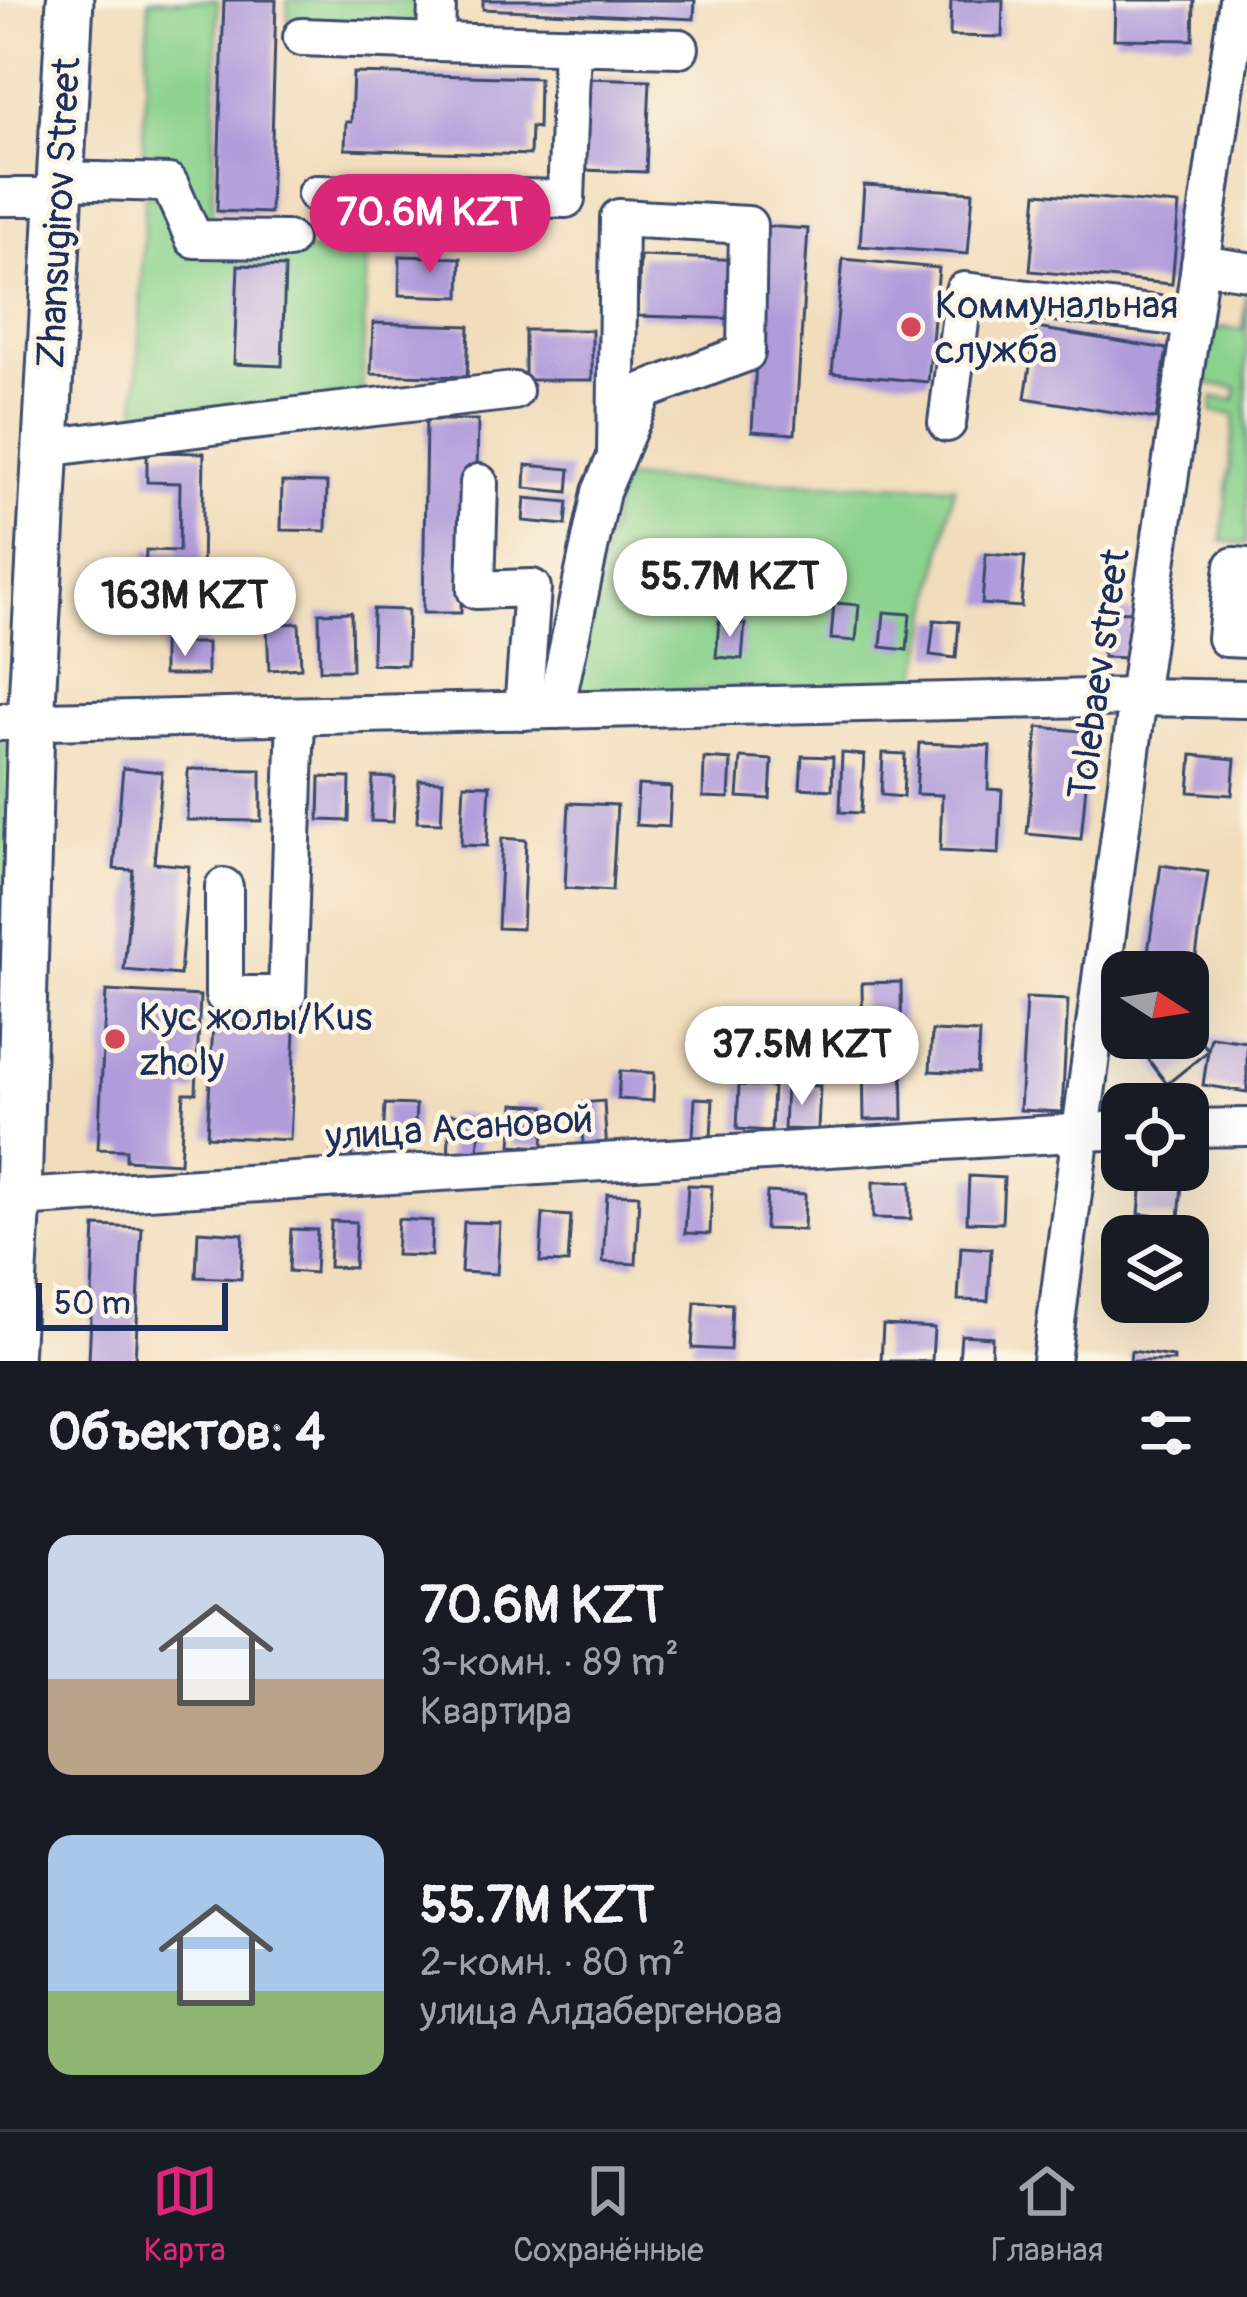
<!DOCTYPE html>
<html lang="ru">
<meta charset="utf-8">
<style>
:root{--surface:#171b24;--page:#20242c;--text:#f1f3f6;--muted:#9ea1a6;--line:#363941;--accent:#db2777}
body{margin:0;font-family:Pangolin,sans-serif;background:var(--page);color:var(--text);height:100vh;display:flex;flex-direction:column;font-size:45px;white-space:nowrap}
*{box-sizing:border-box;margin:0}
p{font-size:39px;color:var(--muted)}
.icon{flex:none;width:66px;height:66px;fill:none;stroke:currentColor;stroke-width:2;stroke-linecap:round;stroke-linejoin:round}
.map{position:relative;height:1361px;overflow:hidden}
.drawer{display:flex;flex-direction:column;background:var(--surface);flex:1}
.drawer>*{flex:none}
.needle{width:78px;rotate:102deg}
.buttons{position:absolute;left:1101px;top:951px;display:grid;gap:24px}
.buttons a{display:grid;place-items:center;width:108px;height:108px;border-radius:24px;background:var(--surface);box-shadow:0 12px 48px #0002;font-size:60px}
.scale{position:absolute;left:36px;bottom:30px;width:192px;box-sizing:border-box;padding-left:12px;border:6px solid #1b2f5e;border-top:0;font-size:33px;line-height:42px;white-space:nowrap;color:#1b2f5e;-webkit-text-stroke:9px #fcf5e5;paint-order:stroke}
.price{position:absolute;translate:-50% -102px;padding:0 27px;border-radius:42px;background:#fff;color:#222;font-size:39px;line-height:78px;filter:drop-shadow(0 3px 6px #0008)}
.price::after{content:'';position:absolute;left:50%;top:72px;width:36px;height:27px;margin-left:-18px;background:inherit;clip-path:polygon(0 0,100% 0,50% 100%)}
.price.active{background:var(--accent);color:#fff}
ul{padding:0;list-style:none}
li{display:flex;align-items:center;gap:36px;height:300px;padding:0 48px}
li span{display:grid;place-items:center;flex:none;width:336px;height:240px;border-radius:24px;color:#555}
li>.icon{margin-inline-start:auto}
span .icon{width:144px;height:144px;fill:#fffc;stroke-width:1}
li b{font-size:51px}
h2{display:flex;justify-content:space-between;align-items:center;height:144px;padding:0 48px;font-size:51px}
.tabs{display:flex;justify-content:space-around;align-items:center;height:168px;border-top:3px solid var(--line);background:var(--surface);font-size:33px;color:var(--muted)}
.tabs a{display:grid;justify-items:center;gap:6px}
.tabs .active{color:var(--accent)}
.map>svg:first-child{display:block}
.green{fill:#8bd28d;stroke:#538076;stroke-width:3}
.building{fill:#b09cdb}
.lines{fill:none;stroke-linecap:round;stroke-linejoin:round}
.minor-casing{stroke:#3b496c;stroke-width:42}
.major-casing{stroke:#3b496c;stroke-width:51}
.minor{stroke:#fff;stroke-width:36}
.major{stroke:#fff;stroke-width:45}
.poi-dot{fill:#d1495b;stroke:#fcf5e5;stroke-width:4.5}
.labels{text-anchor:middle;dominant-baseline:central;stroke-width:9;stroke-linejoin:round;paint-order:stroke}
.street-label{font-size:39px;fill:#1b2f5e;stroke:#fcf5e5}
.poi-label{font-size:39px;fill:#1b2f5e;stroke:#fcf5e5;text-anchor:start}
</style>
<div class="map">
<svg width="1247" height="1361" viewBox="0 0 1247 1361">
<rect width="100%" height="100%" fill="#fcf5e5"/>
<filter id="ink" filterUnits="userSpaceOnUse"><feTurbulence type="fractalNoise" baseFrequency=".00833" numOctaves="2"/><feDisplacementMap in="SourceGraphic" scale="24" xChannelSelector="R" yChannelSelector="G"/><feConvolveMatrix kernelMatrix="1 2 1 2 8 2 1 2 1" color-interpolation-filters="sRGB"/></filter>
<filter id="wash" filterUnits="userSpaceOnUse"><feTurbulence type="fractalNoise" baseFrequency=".004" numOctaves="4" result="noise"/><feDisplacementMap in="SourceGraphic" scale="48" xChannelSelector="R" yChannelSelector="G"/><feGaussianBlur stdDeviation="2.7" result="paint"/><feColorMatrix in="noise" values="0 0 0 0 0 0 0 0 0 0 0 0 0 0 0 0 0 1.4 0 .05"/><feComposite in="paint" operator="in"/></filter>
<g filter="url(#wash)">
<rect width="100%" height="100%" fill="#f1ddbc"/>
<g class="green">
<path d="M149 0H218L212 223 179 182 142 173Z"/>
<path d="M287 0H424V33L289 27Z"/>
<path d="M145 196 161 198 184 248 367 252 362 393 136 419Z"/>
<path d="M1247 290V544L1222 541 1235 415 1212 412 1213 398 1235 400 1237 388 1199 383 1204 326 1243 330Z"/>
<path d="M622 479 954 486 917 686 569 693Z"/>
<path d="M17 740 0 1245V741Z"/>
</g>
<g id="blocks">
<g class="building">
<path d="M224 0H276L270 213 217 211Z"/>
<path d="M483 0H695L694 19 483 9Z"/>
<path d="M951 0H1003L1002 37 950 36Z"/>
<path d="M1115 0H1194L1193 40 1114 39Z"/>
<path d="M353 73 539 78 538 128 531 127 530 155 345 149 346 122H351Z"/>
<path d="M583 78 650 80 646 172 580 170Z"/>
<path d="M864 185 973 192 968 254 860 246Z"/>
<path d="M1037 193 1179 205 1172 284 1030 271Z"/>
<path d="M764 226 808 229 795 434 752 431Z"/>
<path d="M400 256 461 258 460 297 399 295Z"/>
<path d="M640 256 745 260 743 319 638 316Z"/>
<path d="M843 259 939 268 928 382 832 373Z"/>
<path d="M238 265 285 267 282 366 234 364Z"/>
<path d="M373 323 469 326 467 377 371 374Z"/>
<path d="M1036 328 1167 349 1156 419 1025 398Z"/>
<rect x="525" y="330" width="67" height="50"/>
<path d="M426 420H478L477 470H464L461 613H423Z"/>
<path d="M147 452 204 453 202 576H145L146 550 179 551 180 483 147 482Z"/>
<path d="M526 465 570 469 568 492 525 488Z"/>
<path d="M282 482 327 483 326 531 281 530Z"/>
<path d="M525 498 568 502 566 525 523 521Z"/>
<path d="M986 554 1025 557 1021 607 982 604Z"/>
<path d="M834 603 859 605 856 641 831 639Z"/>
<path d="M373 609 408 610 407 665 372 664Z"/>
<path d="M1105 611 1132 612 1130 658 1103 657Z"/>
<path d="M351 612 352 670H320L319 613Z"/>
<path d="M884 612 910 614 907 650 881 647Z"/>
<path d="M934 620 959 622 956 658 930 655Z"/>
<path d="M719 621 745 624 742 659 716 657Z"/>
<path d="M299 623 301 668 269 670 267 625Z"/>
<rect x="163" y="643" width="44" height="32"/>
<path d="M1038 727 1091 732 1081 839 1027 834Z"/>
<path d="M919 743 990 746 988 789 1002 790 999 854 940 851 942 795 916 794Z"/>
<path d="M842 753 864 755 861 813 840 812Z"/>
<path d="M883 753 905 754 903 797 881 795Z"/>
<path d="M1192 755 1235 759 1232 795 1189 792Z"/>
<path d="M802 756 833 757 832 790 800 788Z"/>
<path d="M704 758 731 760 729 798 703 797Z"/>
<path d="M741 758 772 760 770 799 738 797Z"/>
<path d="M123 768 162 772 154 863 189 866 180 975 124 970 133 870 114 869Z"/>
<path d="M188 769 261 770V821L187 820Z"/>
<path d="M320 777 350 778 349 821 319 820Z"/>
<path d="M373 777 395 778 393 822 371 821Z"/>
<path d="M419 780 443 781 441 823 417 822Z"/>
<path d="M464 784 490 785 487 846 461 845Z"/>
<path d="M638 785 671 787 669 827 636 825Z"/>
<path d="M569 803 617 805 612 891 565 888Z"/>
<path d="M502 838 526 840 522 929 498 928Z"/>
<path d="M1161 865 1208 872 1191 992H1188V972H1145Z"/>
<path d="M901 982 903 1119 864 1120 862 983Z"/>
<path d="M106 991 200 996 196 1093H184L180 1163 126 1160V1150L98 1149Z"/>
<path d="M1026 998 1068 1000 1062 1112 1020 1110Z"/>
<path d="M214 1006 296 1010 290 1140 207 1136Z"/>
<path d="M1188 1024 1208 1050 1211 1037 1247 1042V1092L1203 1085 1208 1051 1167 1084 1132 1038H1188Z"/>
<path d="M932 1031 979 1033 977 1073 930 1071Z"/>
<path d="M620 1071 654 1073 653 1101 618 1099Z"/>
<path d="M739 1085 773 1087 771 1131 737 1129Z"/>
<path d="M786 1085 820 1086 818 1130 784 1129Z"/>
<path d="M695 1098 713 1099 711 1138 693 1137Z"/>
<path d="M604 1101 607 1155 584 1157 580 1103Z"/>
<path d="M385 1104 416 1105 414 1144 383 1143Z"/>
<path d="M514 1104 545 1106 543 1147 511 1145Z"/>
<path d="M450 1114 480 1116 478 1162 448 1161Z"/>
<path d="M332 1138 352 1139 351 1169 331 1168Z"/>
<path d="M969 1176 1004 1178 1002 1223 967 1222Z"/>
<path d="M1142 1181 1182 1185 1179 1218 1139 1214Z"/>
<path d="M873 1182H911V1219L873 1218Z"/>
<path d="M688 1185 712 1186 710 1234 685 1233Z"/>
<path d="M767 1192 805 1194 804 1230 765 1229Z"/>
<path d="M607 1194 639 1195 636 1264 603 1262Z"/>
<path d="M543 1214 571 1216 568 1263 540 1262Z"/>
<path d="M398 1219 432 1221 431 1256 396 1255Z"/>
<path d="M331 1221 356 1222 354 1268 329 1267Z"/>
<path d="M464 1222 500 1223 497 1274 461 1272Z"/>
<path d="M95 1226 142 1228 135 1361H89Z"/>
<path d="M291 1229 317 1230 315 1273 289 1271Z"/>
<path d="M198 1231 243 1234 241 1279 196 1277Z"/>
<path d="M961 1247 991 1249 988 1301 958 1300Z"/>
<path d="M695 1302 732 1304 730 1350 692 1348Z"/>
<path d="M883 1325 934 1328 932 1361H881Z"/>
<path d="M961 1335 992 1337 991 1361H959Z"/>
<path d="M1131 1351 1174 1357V1361H1130Z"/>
</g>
</g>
</g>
<g filter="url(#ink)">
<use href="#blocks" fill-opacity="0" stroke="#3b496c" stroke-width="3"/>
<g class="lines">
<defs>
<g id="minor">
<path d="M302 37 436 42 437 0"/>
<path d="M436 42 680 48"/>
<path d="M60 180 169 183 194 239 288 240"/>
<path d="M316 194 566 199 572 45"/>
<path d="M0 197H60"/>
<path d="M1200 264 1247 271"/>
<path d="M947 423 964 291 1192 319"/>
<path d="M46 448 227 424 514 391"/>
<path d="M479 483 476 590 532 588 523 711"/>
<path d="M1247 567 1234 566 1226 638 1247 639"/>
<path d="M555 710 601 492 644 391 746 353 748 225 619 218 616 456"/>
<path d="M0 722 1138 697 1247 699"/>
<path d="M224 887V995H287L296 716"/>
<path d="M1188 1128 1247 1127"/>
<path d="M18 1198 1122 1130"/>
<path d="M1051 1361 1138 697 1238 0"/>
</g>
<path id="major" d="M9 1361 18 1198 31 722 70 0"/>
</defs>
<use href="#minor" class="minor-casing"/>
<use href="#major" class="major-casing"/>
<use href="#minor" class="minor"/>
<use href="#major" class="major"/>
</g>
</g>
<g class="poi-dot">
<circle cx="911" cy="327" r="12"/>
<circle cx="115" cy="1039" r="12"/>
</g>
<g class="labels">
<g class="street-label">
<text transform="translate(59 213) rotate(-87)">Zhansugirov Street</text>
<text transform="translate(1099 674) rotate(-82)">Tolebaev street</text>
<text transform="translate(459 1128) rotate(-4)">улица Асановой</text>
</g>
<g class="poi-label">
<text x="935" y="305">Коммунальная<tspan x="935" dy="45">служба</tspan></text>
<text x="139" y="1017">Кус жолы/Kus<tspan x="139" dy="45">zholy</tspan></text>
</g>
</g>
</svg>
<div class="buttons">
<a><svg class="needle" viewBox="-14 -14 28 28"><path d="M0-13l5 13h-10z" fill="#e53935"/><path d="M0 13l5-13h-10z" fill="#9ea1a6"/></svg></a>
<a><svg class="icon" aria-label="locate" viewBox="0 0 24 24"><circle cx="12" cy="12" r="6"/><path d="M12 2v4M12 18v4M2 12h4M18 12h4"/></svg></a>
<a><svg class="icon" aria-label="layers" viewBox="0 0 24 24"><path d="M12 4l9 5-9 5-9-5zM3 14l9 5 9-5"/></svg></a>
</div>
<div class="scale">50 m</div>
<b class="price active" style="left:430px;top:276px">70.6M KZT</b>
<b class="price" style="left:730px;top:640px">55.7M KZT</b>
<b class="price" style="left:185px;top:659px">163M KZT</b>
<b class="price" style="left:802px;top:1108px">37.5M KZT</b>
</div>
<section class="drawer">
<h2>Объектов: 4<svg class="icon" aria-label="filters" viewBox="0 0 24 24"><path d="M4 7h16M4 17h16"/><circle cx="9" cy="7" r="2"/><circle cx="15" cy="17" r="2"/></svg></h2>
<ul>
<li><span style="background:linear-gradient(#c9d6e8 60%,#b9a48a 0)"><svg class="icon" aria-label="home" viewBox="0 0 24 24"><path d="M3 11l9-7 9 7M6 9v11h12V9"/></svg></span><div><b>70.6M KZT</b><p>3-комн. · 89 m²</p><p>Квартира</p></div></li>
<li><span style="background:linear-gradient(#a9c7e8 65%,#8fb573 0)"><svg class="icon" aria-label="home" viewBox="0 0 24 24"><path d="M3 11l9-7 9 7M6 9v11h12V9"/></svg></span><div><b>55.7M KZT</b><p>2-комн. · 80 m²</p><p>улица Алдабергенова</p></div></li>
</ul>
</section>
<nav class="tabs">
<a class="active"><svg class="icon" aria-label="map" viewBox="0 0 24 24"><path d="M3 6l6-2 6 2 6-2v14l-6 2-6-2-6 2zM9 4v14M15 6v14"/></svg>Карта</a>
<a><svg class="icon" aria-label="saved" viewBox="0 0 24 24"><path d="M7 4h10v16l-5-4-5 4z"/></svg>Сохранённые</a>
<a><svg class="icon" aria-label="home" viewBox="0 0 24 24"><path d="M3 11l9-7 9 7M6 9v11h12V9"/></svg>Главная</a>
</nav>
